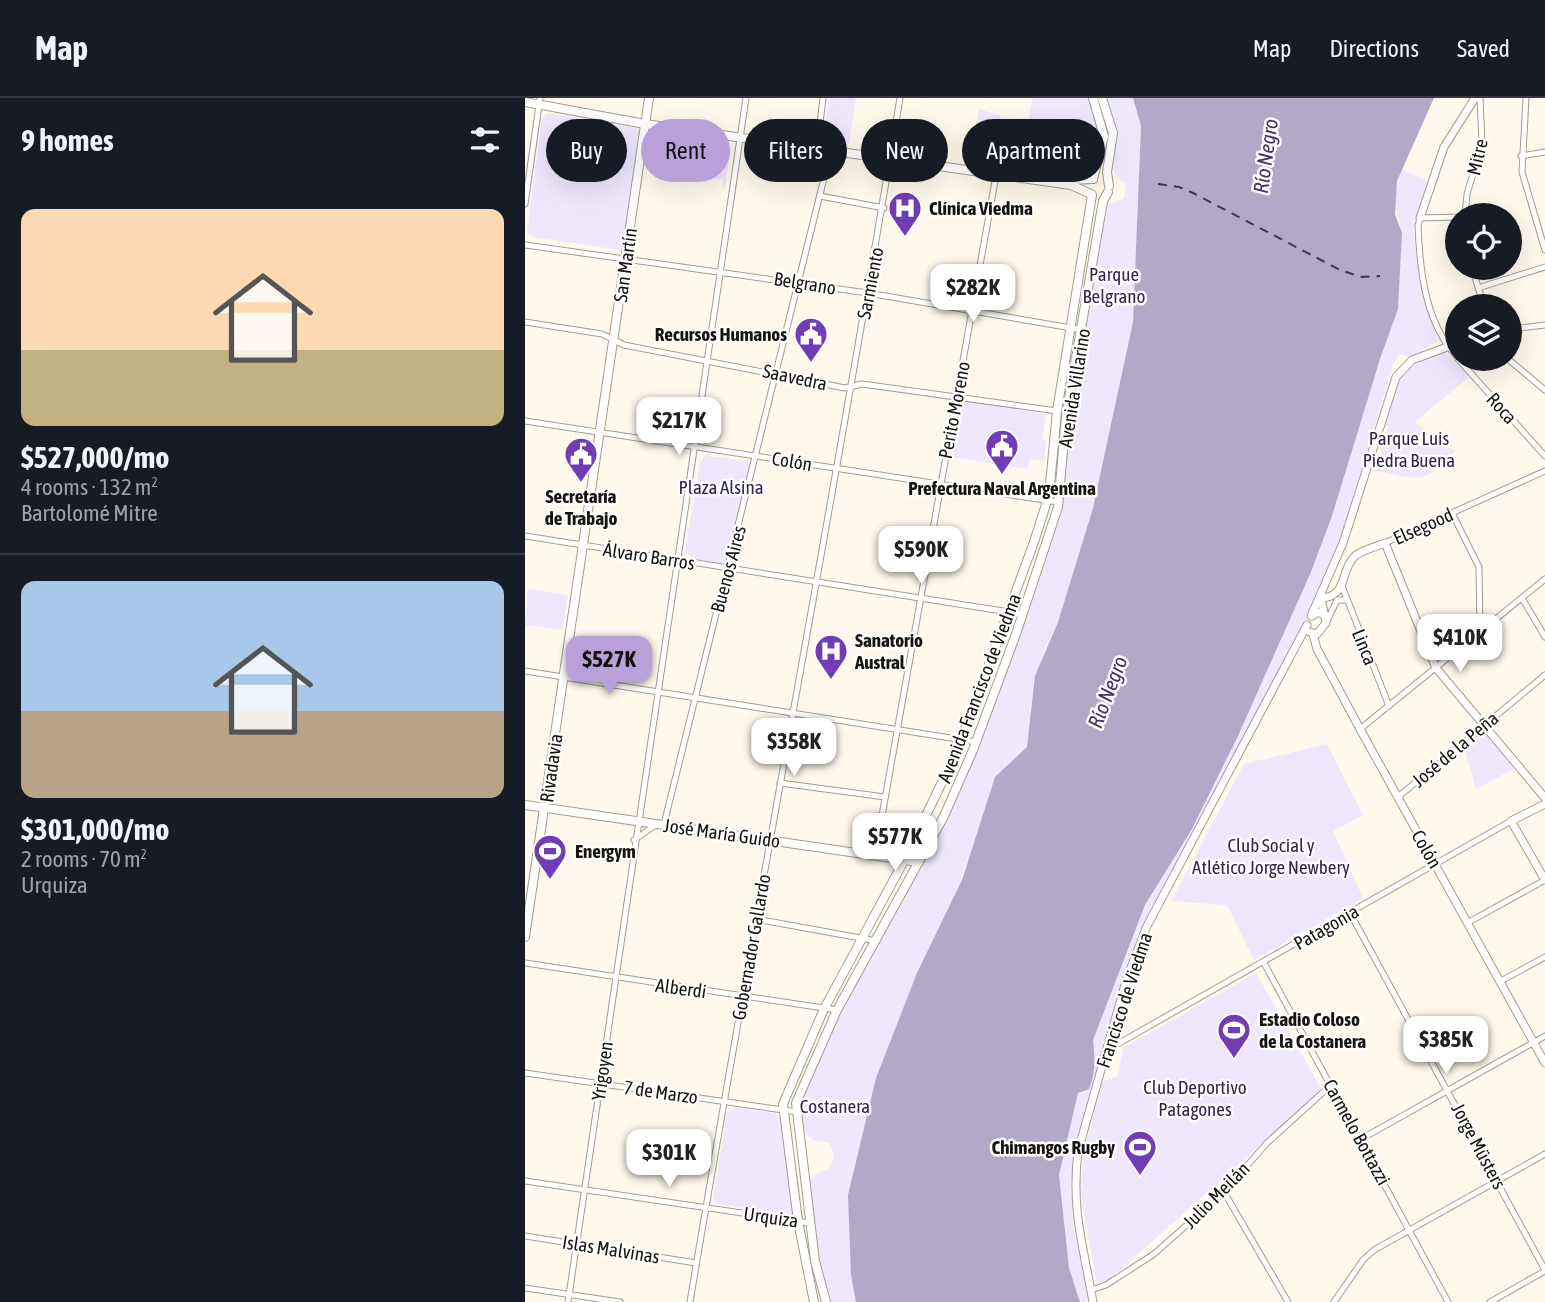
<!DOCTYPE html>
<meta charset="utf-8">
<style>
:root{--surface:#171b24;--page:#242831;--text:#f1f3f6;--muted:#9ea1a6;--line:#363941;--accent:#b7a1d8}
body{margin:0;font-family:"Asap Condensed",sans-serif;background:var(--page);color:var(--text);height:100vh;display:flex;flex-direction:column;font-size:26px;white-space:nowrap}
*{box-sizing:border-box;margin:0}
p{font-size:23px;color:var(--muted)}
.icon{flex:none;width:38px;height:38px;fill:none;stroke:currentColor;stroke-width:2;stroke-linecap:round;stroke-linejoin:round}
.map{position:relative;flex:1;overflow:hidden}
.details{display:flex;flex-direction:column;background:var(--surface);width:525px}
.details>*{flex:none}
.top-card{position:absolute;left:21px;top:21px;width:665px;height:63px;display:flex;gap:14px}
.buttons{position:absolute;left:920px;top:105px;display:grid;gap:14px}
.buttons a{display:grid;place-items:center;width:77px;height:77px;border-radius:50%;background:var(--surface);box-shadow:0 7px 28px #0002;font-size:35px}
.price{position:absolute;translate:-50% -60px;padding:0 16px;border-radius:14px;background:#fff;color:#222;font-size:23px;line-height:46px;filter:drop-shadow(0 2px 4px #0008)}
.price::after{content:'';position:absolute;left:50%;top:42px;width:21px;height:16px;margin-left:-10px;background:inherit;clip-path:polygon(0 0,100% 0,50% 100%)}
.price.on{background:var(--accent);color:#111}
ul{padding:0;list-style:none}
li{display:grid;align-content:center;gap:14px;height:371px;padding:0 21px}
li+li{border-top:2px solid var(--line)}
li span{display:grid;place-items:center;height:217px;border-radius:14px;color:#555}
li>.icon{margin-inline-start:auto}
span .icon{width:126px;height:126px;fill:#fffc;stroke-width:1}
li b{font-size:30px}
h2{display:flex;justify-content:space-between;align-items:center;height:84px;padding:0 21px;font-size:30px}
.chip{padding:0 24px;border-radius:32px;background:var(--surface);box-shadow:0 7px 28px #0002;font-size:24px;line-height:63px}
.chip.on{background:var(--accent);color:#111}
header{display:flex;align-items:center;gap:42px;box-sizing:border-box;height:98px;padding:0 35px;background:var(--surface);border-bottom:2px solid var(--line)}
header strong{font-size:33px}
nav{display:flex;gap:38px;margin-inline-start:auto;font-size:24px}
main{display:flex;flex:1;min-height:0}
.map>svg:first-child{display:block}
.green{fill:#eee7fe}
.water{fill:#b2a8c8}
.lines{fill:none;stroke-linecap:round;stroke-linejoin:round}
.stream{stroke:#b2a8c8;stroke-width:2}
.ferry{stroke:#443360;stroke-width:2;stroke-dasharray:9 7;stroke-linecap:butt}
.minor-casing{stroke:#a39d8e;stroke-width:7}
.tertiary-casing{stroke:#a39d8e;stroke-width:9}
.secondary-casing{stroke:#a39d8e;stroke-width:10}
.minor{stroke:#fff;stroke-width:5}
.tertiary{stroke:#fff;stroke-width:7}
.secondary{stroke:#fff;stroke-width:8}
.labels{text-anchor:middle;dominant-baseline:central;stroke-width:5;stroke-linejoin:round;paint-order:stroke}
.street-label{font-size:19px;fill:#16140f;stroke:#fff}
.poi-label{font-size:19px;font-weight:bold;fill:#16140f;stroke:#fff;text-anchor:start}
.park-label{font-size:19px;fill:#34244f;stroke:#fff}
.water-label{font-size:21px;font-style:italic;fill:#443360;stroke:#fff}
</style>
<header>
<strong>Map</strong>
<nav><a>Map</a><a>Directions</a><a>Saved</a></nav>
</header>
<main>
<section class="details">
<h2>9 homes<svg class="icon" aria-label="filters" viewBox="0 0 24 24"><path d="M4 7h16M4 17h16"/><circle cx="9" cy="7" r="2"/><circle cx="15" cy="17" r="2"/></svg></h2>
<ul>
<li><span style="background:linear-gradient(#ffd9b3 65%,#c2b280 0)"><svg class="icon" aria-label="home" viewBox="0 0 24 24"><path d="M3 11l9-7 9 7M6 9v11h12V9"/></svg></span><div><b>$527,000/mo</b><p>4 rooms · 132 m²</p><p>Bartolomé Mitre</p></div></li>
<li><span style="background:linear-gradient(#a9c7e8 60%,#b9a48a 0)"><svg class="icon" aria-label="home" viewBox="0 0 24 24"><path d="M3 11l9-7 9 7M6 9v11h12V9"/></svg></span><div><b>$301,000/mo</b><p>2 rooms · 70 m²</p><p>Urquiza</p></div></li>
</ul>
</section>
<div class="map">
<svg width="1020" height="1204" viewBox="0 0 1020 1204">
<rect width="100%" height="100%" fill="#fff9ed"/>
<g class="green">
<path d="M304 0H331L324 45 303 42 299 37Z"/>
<path d="M508 0H565L577 37 564 78 553 81 494 70Z"/>
<path d="M580 0H608L616 28 608 225 568 410 533 524 520 550 509 596 502 649 439 769 343 1204H303L293 1162 282 1084 296 1073H303L309 1058 305 1045 288 1042 276 1032 273 1007 315 913 422 719 500 517 536 413 546 321 580 108 599 100 601 86C578 72 593 59 591 38 590 25 583 12 580 0Z"/>
<path d="M454 11 476 18 464 68 444 65Z"/>
<path d="M23 15 115 31 99 148 95 152 8 139 2 135 17 20Z"/>
<path d="M130 34 204 45 206 50 200 90 197 89 198 81 171 79 172 74 167 73 165 80H163V73L122 68 126 38Z"/>
<path d="M876 71 903 83 888 133 901 208 913 243 884 260 875 256 868 267 814 445 784 518 620 823 598 878 549 1054 546 1093 548 1128 565 1204H555L544 1170 534 1077 553 995 568 942 620 807 667 731 713 638 786 474 807 418 855 261 873 211 877 135 869 104Z"/>
<path d="M920 253 944 279 890 324 930 353C897 391 891 379 845 372L848 363 853 364 864 328 859 326C874 280 872 270 920 253Z"/>
<path d="M439 304 521 316 517 342 521 343 519 363 504 361 503 371 427 359Z"/>
<path d="M183 355 184 358 223 363 227 367 201 466 169 462 160 453 175 364Z"/>
<path d="M3 491 43 497 37 532 0 527Z"/>
<path d="M958 631 992 669 951 691 938 647Z"/>
<path d="M802 646 838 717 808 733 838 800 729 862 702 807 646 803 719 666Z"/>
<path d="M731 875 797 992 585 1181 572 1185 555 1094 559 1053 577 984 593 978 598 950Z"/>
<path d="M210 1009 249 1015 256 1020 267 1117 192 1106 188 1102 202 1015Z"/>
</g>
<path class="water" d="M608 0H909L872 83 870 116 877 135 873 211 855 261 807 418 786 474 713 638 667 731 620 807 568 942C570 961 571 973 564 991L553 995 534 1077 544 1170 555 1204H331L326 1177 323 1097 351 980 392 875 437 782 470 679 502 649 510 578 533 524 568 410 608 224 616 28Z"/>
<g class="lines">
<path class="stream" d="M572 964 578 953"/>
<path class="ferry" d="M633 86 654 89 668 95 815 172 837 179 855 178"/>
<defs>
<g id="minor">
<path d="M1001 0 997 74 1020 152"/>
<path d="M292 50 298 0"/>
<path d="M996 58 1020 54"/>
<path d="M295 98 359 110"/>
<path d="M0 106 15 0"/>
<path d="M940 117 942 96 957 45 955 0"/>
<path d="M933 119 895 120 893 128C895 174 900 225 933 260"/>
<path d="M0 147 343 195 558 232"/>
<path d="M947 170 959 208"/>
<path d="M953 190 1020 169"/>
<path d="M0 224 77 236 99 247 320 290 337 286 532 313"/>
<path d="M985 231 1020 227"/>
<path d="M922 249 933 246"/>
<path d="M933 261 1020 358"/>
<path d="M983 261 1020 292"/>
<path d="M0 323 533 404"/>
<path d="M927 415 954 469 955 534"/>
<path d="M0 438 497 516"/>
<path d="M860 445 1020 373"/>
<path d="M817 488 864 608"/>
<path d="M997 500 1020 539"/>
<path d="M802 523 812 502H821"/>
<path d="M0 573 451 644"/>
<path d="M835 631 1020 481"/>
<path d="M255 685 360 699"/>
<path d="M873 699 1020 577"/>
<path d="M139 726 306 52"/>
<path d="M109 742 132 726"/>
<path d="M350 757 472 72"/>
<path d="M825 815 1020 1172"/>
<path d="M231 821 352 843"/>
<path d="M944 824 1020 782"/>
<path d="M0 865 312 912"/>
<path d="M739 865 923 1204"/>
<path d="M976 883 1020 859"/>
<path d="M582 952 986 723"/>
<path d="M0 975 272 1014"/>
<path d="M836 1041 1020 938"/>
<path d="M0 1083 285 1125"/>
<path d="M699 1094 763 1204"/>
<path d="M0 1138 171 1165"/>
<path d="M0 1190 95 1204"/>
<path d="M566 1192 581 1187 629 1156 699 1094 742 1045 806 987"/>
<path d="M43 1204 221 0"/>
<path d="M165 1204C232 802 309 401 375 0"/>
<path d="M809 1204 838 1162 849 1152 1020 1056"/>
<path d="M965 1204 1020 1173"/>
</g>
<g id="tertiary">
<path d="M895 120 919 49 950 0"/>
<path d="M796 500C823 499 815 473 829 459 836 452 851 449 860 445L911 570 1020 700"/>
<path d="M786 518 818 445 871 279 887 262 922 249"/>
<path d="M787 518 793 514 801 518"/>
<path d="M785 534 792 536 801 525 796 500"/>
<path d="M788 536 792 551 835 631 1020 965"/>
<path d="M1020 706 986 723 1020 782"/>
<path d="M568 1204C558 1147 546 1112 553 1053L602 880 622 828 782 527"/>
</g>
<g id="secondary">
<path d="M568 0 579 38 568 81"/>
<path d="M577 0 588 35 582 74 584 88"/>
<path d="M0 4 120 26 546 87 566 96"/>
<path d="M544 82 568 81"/>
<path d="M0 707 394 764"/>
<path d="M0 839 124 0"/>
<path d="M289 1204 273 1123 258 1006 299 911 381 759 433 651 509 444 524 397 532 313 567 97"/>
<path d="M301 1204 290 1163 271 1005 312 912 419 718 448 652 491 536 533 409 541 318 578 103 583 94"/>
</g>
</defs>
<use href="#minor" class="minor-casing"/>
<use href="#tertiary" class="tertiary-casing"/>
<use href="#secondary" class="secondary-casing"/>
<use href="#minor" class="minor"/>
<use href="#tertiary" class="tertiary"/>
<use href="#secondary" class="secondary"/>
</g>
<defs>
<symbol id="hospital-pin" viewBox="-11 -11 22 30"><path d="M0 17L-7.5 6A9.5 9.5 0 1 1 7.5 6Z" fill="#713db4" stroke="#fff"/><path d="M-5-5h3v3.5h4V-5h3V5h-3V1.5h-4V5h-3Z" fill="#fff"/></symbol>
<symbol id="civic-pin" viewBox="-11 -11 22 30"><path d="M0 17L-7.5 6A9.5 9.5 0 1 1 7.5 6Z" fill="#713db4" stroke="#fff"/><path d="M-.6-6.5H3V-4.5H.6V-3L4-1V1h2V6H-6V1h2V-1L-.6-3ZM-1.2 2.5V6h2.4V2.5Z" fill="#fff"/></symbol>
<symbol id="stadium-pin" viewBox="-11 -11 22 30"><path d="M0 17L-7.5 6A9.5 9.5 0 1 1 7.5 6Z" fill="#713db4" stroke="#fff"/><path d="M0-5a6.5 5 0 1 0 0 10a6.5 5 0 1 0 0-10ZM-3.5-1.8h7v3.6h-7Z" fill="#fff"/></symbol>
</defs>
<g fill-rule="evenodd">
<use href="#hospital-pin" x="361" y="91" width="38" height="52"/>
<use href="#civic-pin" x="267" y="217" width="38" height="52"/>
<use href="#civic-pin" x="458" y="329" width="38" height="52"/>
<use href="#civic-pin" x="37" y="337" width="38" height="52"/>
<use href="#hospital-pin" x="287" y="534" width="38" height="52"/>
<use href="#stadium-pin" x="6" y="734" width="38" height="52"/>
<use href="#stadium-pin" x="690" y="913" width="38" height="52"/>
<use href="#stadium-pin" x="596" y="1030" width="38" height="52"/>
</g>
<g class="labels">
<g class="street-label">
<text transform="translate(952 59) rotate(-77)">Mitre</text>
<text transform="translate(100 167) rotate(-82)">San Martín</text>
<text transform="translate(280 185) rotate(9)">Belgrano</text>
<text transform="translate(345 185) rotate(-79)">Sarmiento</text>
<text transform="translate(270 279) rotate(12)">Saavedra</text>
<text transform="translate(549 290) rotate(-81)">Avenida Villarino</text>
<text transform="translate(977 310) rotate(48)">Roca</text>
<text transform="translate(429 312) rotate(-79)">Perito Moreno</text>
<text transform="translate(267 363) rotate(9)">Colón</text>
<text transform="translate(898 428) rotate(-24)">Elsegood</text>
<text transform="translate(124 458) rotate(9)">Álvaro Barros</text>
<text transform="translate(203 471) rotate(-75)">Buenos Aires</text>
<text transform="translate(840 549) rotate(68)">Linca</text>
<text transform="translate(454 590) rotate(-69)">Avenida Francisco de Viedma</text>
<text transform="translate(930 651) rotate(-40)">José de la Peña</text>
<text transform="translate(26 670) rotate(-82)">Rivadavia</text>
<text transform="translate(197 735) rotate(8)">José María Guido</text>
<text transform="translate(902 751) rotate(60)">Colón</text>
<text transform="translate(801 829) rotate(-30)">Patagonia</text>
<text transform="translate(226 849) rotate(-80)">Gobernador Gallardo</text>
<text transform="translate(156 890) rotate(8)">Alberdi</text>
<text transform="translate(599 902) rotate(-72)">Francisco de Viedma</text>
<text transform="translate(77 973) rotate(-82)">Yrigoyen</text>
<text transform="translate(136 994) rotate(8)">7 de Marzo</text>
<text transform="translate(832 1034) rotate(61)">Carmelo Bottazzi</text>
<text transform="translate(954 1048) rotate(62)">Jorge Müsters</text>
<text transform="translate(691 1097) rotate(-45)">Julio Meilán</text>
<text transform="translate(246 1119) rotate(8)">Urquiza</text>
<text transform="translate(86 1151) rotate(9)">Islas Malvinas</text>
</g>
<g class="poi-label">
<text x="404" y="110">Clínica Viedma</text>
<text x="262" y="236" text-anchor="end">Recursos Humanos</text>
<text x="477" y="390" text-anchor="middle">Prefectura Naval Argentina</text>
<text x="56" y="398" text-anchor="middle">Secretaría<tspan x="56" dy="22">de Trabajo</tspan></text>
<text x="330" y="542">Sanatorio<tspan x="330" dy="22">Austral</tspan></text>
<text x="50" y="753">Energym</text>
<text x="734" y="921">Estadio Coloso<tspan x="734" dy="22">de la Costanera</tspan></text>
<text x="590" y="1049" text-anchor="end">Chimangos Rugby</text>
</g>
<g class="park-label">
<text x="589" y="176">Parque<tspan x="589" dy="22">Belgrano</tspan></text>
<text x="884" y="340">Parque Luis<tspan x="884" dy="22">Piedra Buena</tspan></text>
<text x="196" y="389">Plaza Alsina</text>
<text x="746" y="747">Club Social y<tspan x="746" dy="22">Atlético Jorge Newbery</tspan></text>
<text x="670" y="989">Club Deportivo<tspan x="670" dy="22">Patagones</tspan></text>
<text x="310" y="1008">Costanera</text>
</g>
<g class="water-label">
<text transform="translate(740 58) rotate(-82)">Río Negro</text>
<text transform="translate(582 594) rotate(-69)">Río Negro</text>
</g>
</g>
</svg>
<div class="buttons">
<a><svg class="icon" aria-label="locate" viewBox="0 0 24 24"><circle cx="12" cy="12" r="6"/><path d="M12 2v4M12 18v4M2 12h4M18 12h4"/></svg></a>
<a><svg class="icon" aria-label="layers" viewBox="0 0 24 24"><path d="M12 4l9 5-9 5-9-5zM3 14l9 5 9-5"/></svg></a>
</div>
<b class="price" style="left:448px;top:226px">$282K</b>
<b class="price" style="left:154px;top:359px">$217K</b>
<b class="price" style="left:396px;top:488px">$590K</b>
<b class="price" style="left:935px;top:576px">$410K</b>
<b class="price on" style="left:84px;top:598px">$527K</b>
<b class="price" style="left:269px;top:680px">$358K</b>
<b class="price" style="left:370px;top:775px">$577K</b>
<b class="price" style="left:921px;top:978px">$385K</b>
<b class="price" style="left:144px;top:1091px">$301K</b>
<div class="top-card">
<a class="chip">Buy</a>
<a class="chip on">Rent</a>
<a class="chip">Filters</a>
<a class="chip">New</a>
<a class="chip">Apartment</a>
</div>
</div>
</main>
